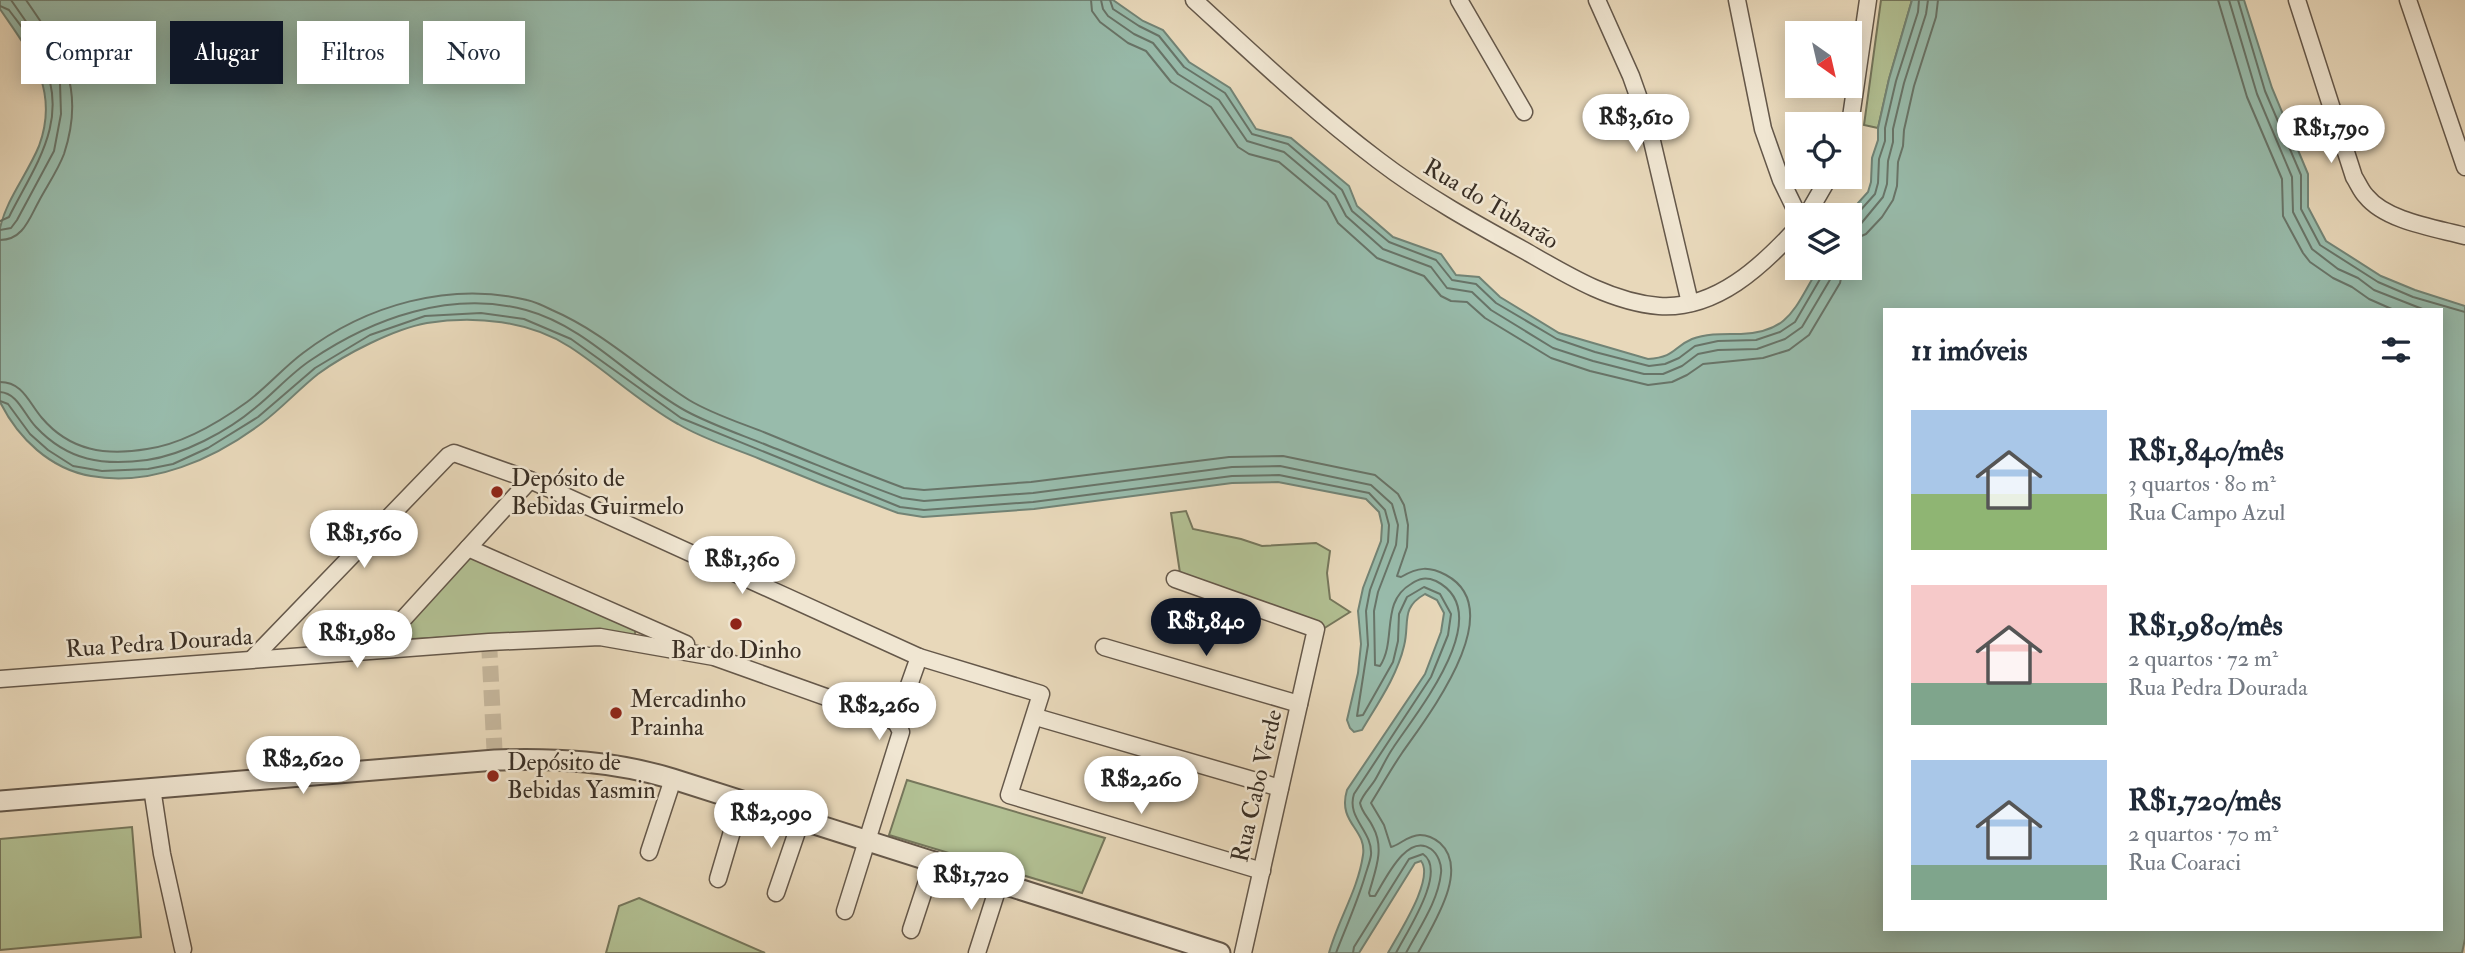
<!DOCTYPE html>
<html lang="pt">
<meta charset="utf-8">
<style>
:root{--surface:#fff;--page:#f6f6f7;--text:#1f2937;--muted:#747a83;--accent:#111827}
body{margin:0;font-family:"IM FELL Double Pica",serif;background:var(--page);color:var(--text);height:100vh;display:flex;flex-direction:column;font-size:26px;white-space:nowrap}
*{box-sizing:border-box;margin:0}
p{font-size:23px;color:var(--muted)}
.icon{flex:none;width:38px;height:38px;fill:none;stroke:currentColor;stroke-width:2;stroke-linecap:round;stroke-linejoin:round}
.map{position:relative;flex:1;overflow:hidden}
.drawer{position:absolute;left:1883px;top:308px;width:560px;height:623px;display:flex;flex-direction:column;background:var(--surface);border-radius:0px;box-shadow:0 4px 18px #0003}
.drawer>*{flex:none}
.hud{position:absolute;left:21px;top:21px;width:665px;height:63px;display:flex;gap:14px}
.needle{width:46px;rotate:146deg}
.fabs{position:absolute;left:1785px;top:21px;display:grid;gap:14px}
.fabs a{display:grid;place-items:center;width:77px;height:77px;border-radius:0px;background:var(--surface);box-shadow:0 4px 18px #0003;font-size:35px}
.price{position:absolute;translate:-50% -60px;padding:0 16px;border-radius:24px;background:#fff;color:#222;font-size:23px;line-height:46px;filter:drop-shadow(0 2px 4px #0008)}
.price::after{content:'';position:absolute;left:50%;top:42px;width:21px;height:16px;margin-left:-10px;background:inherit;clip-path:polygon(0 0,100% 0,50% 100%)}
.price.current{background:var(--accent);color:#fff}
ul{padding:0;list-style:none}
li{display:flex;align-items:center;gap:21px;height:175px;padding:0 28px}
li span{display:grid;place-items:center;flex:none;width:196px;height:140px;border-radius:0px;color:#555}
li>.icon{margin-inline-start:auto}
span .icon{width:84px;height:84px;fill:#fffc;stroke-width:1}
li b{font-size:30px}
h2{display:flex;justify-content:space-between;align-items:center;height:84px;padding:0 28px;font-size:30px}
.tag{padding:0 24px;border-radius:0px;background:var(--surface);box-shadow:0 4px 18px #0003;font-size:24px;line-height:63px}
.tag.current{background:var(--accent);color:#fff}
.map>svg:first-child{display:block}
.green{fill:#b2c093;stroke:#76775c;stroke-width:2}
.water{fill:#98bbab;stroke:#728375;stroke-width:2;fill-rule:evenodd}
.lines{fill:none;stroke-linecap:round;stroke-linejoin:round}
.shore{stroke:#687468;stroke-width:2}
.minor-tunnel{stroke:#c5b69c;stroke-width:16;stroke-dasharray:16 8;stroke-linecap:butt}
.minor-casing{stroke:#65584a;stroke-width:19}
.tertiary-casing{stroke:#65584a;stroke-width:23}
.minor{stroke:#f0e6d2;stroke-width:16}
.tertiary{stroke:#f0e6d2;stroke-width:19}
.poi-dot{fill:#8f2418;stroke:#f0e6d2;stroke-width:2.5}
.labels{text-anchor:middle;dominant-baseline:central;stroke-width:5;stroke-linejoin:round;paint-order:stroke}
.street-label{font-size:24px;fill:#392e24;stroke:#f0e6d2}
.poi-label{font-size:24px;fill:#392e24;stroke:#f0e6d2;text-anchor:start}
</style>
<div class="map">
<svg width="2465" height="953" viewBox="0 0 2465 953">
<rect width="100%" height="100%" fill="#e8d8ba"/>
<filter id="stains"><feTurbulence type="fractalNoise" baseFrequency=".00286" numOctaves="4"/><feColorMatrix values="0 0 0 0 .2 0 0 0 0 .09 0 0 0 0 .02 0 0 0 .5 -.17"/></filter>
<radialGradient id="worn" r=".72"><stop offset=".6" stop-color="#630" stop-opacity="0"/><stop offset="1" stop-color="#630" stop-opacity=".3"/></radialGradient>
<g class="green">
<path d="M1881 0H1912L1889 79 1878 128 1864 125Z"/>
<path d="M1186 511 1193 529 1241 539 1262 546 1316 543 1330 551 1327 573 1330 599 1350 612 1323 629 1180 573 1171 513Z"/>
<path d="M469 553 636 628 634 638 602 630 391 640Z"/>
<path d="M907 780 1105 838 1082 893 889 835Z"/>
<path d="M132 827 141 937 0 950V839Z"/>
<path d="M639 898 765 953H606L619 906Z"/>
</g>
<path class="water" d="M0 0H1113L1143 21 1163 30 1189 62 1230 88 1256 129 1291 138 1349 186 1357 206 1393 237 1441 254 1456 275 1479 277 1500 297 1559 333 1648 359C1676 357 1673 347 1692 339 1707 333 1725 334 1741 334 1792 332 1795 305 1819 268H1850L1848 214 1868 192 1871 182 1872 158 1878 140V128L1889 79 1912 0H2244L2272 88 2308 174V207L2326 241 2381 276 2415 290 2465 306V939L2462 953H1388C1398 934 1435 879 1421 861L1415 863 1359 953H1329C1338 920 1358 890 1363 855 1367 829 1337 823 1347 790L1425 674 1441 632 1444 613 1437 600 1425 594C1400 608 1410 623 1404 646 1397 676 1378 703 1362 730L1354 732 1350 728 1347 720 1358 673 1361 644 1358 611 1363 588 1381 541 1382 525 1379 512 1366 499 1278 482 1232 483 1034 509 923 517 898 513C852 496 806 478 760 459 733 448 703 439 678 424 640 403 607 371 570 347 530 321 475 315 427 323 394 329 345 354 318 374 299 389 282 408 262 423 214 459 152 487 91 476 50 469 18 438 0 402V228C7 198 27 175 39 146 60 89 30 53 0 9ZM1885 310H2441V929H1885Z"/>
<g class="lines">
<g class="shore">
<path d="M1091 0 1092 11 1100 22 1128 43 1146 51 1171 82 1211 107 1238 147 1249 154 1279 162 1327 202 1338 223 1377 258 1424 276 1441 296 1451 301 1467 302 1485 318 1551 358 1590 371 1648 385 1672 382 1687 375 1703 364 1763 358 1789 350 1809 335 1840 283 1843 268"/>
<path d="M1101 0 1103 9 1108 16 1134 34 1153 43 1178 74 1219 100 1247 141 1284 152 1335 195 1346 216 1383 249 1431 267 1447 288 1472 292 1491 310 1553 348 1593 361 1644 374H1663L1682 366 1698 354 1718 350 1757 349 1785 339 1802 327 1831 278 1833 268"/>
<path d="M1110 0 1113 9 1139 26 1159 36 1184 67 1225 93 1252 134 1288 144 1342 190 1352 211 1389 242 1436 260 1452 280 1476 284 1496 303 1557 339 1595 352 1649 366 1665 364 1679 358 1695 346 1718 341 1756 340 1780 332 1795 322 1823 274 1824 268"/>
<path d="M2218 0 2247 97 2282 179 2283 216 2303 253 2310 262 2333 278 2352 287 2369 299 2394 310"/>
<path d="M2229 0 2257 94 2292 177 2293 212 2312 249 2338 269 2358 278 2374 290 2425 310"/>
<path d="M2238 0 2265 91 2301 175V209L2320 245 2378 282 2413 297 2465 312"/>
<path d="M0 6 9 10C20 25 34 42 42 59 71 120 35 165 9 217L0 221"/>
<path d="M1850 222 1875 194 1878 183 1879 159 1885 141V128L1896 81 1918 12 1919 0"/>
<path d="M0 230 11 228 17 220 54 151 61 114 60 83 50 56 11 0"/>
<path d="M1850 231 1859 226 1883 197 1887 184 1888 161 1893 142V129L1904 83 1926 14 1928 0"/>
<path d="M0 240C23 240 29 219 39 201 47 186 58 170 64 154 86 87 62 52 26 0"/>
<path d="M1850 241 1866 234 1882 217 1893 200 1897 186 1898 162 1903 146 1904 130 1914 86 1936 17 1938 0"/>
<path d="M0 382C23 382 29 403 42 418 70 451 106 456 147 449 183 444 218 423 247 402 267 387 283 368 303 353 366 305 450 281 527 300 536 302 544 306 552 310 603 332 642 370 689 400 712 414 741 423 766 433 812 452 858 471 904 488L924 490 1031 482 1229 457 1283 456 1375 475 1398 494 1404 505 1408 525 1407 547 1397 576 1401 577C1418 567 1429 566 1446 575 1511 610 1427 717 1402 753 1391 769 1381 787 1371 803L1384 825 1391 847C1400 845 1408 835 1420 835 1428 835 1434 838 1440 843 1470 870 1432 926 1418 953"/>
<path d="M0 392C18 393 24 415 36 427 68 461 103 466 147 460 183 455 228 431 255 408 274 393 291 373 311 360 373 318 451 290 526 310 588 327 631 381 686 411 712 425 742 435 769 446 813 463 857 482 902 498L924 501 1033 493 1232 467 1280 466 1371 485 1392 504 1398 525 1396 545 1378 592 1374 611 1375 665 1380 666C1397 640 1380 602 1411 584 1420 578 1426 577 1436 581 1499 613 1416 713 1393 748 1386 758 1381 770 1375 780 1370 788 1363 794 1360 803 1362 813 1369 818 1373 827 1385 849 1375 871 1369 893L1370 896H1375C1385 880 1407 832 1431 849 1438 854 1442 865 1441 873 1438 902 1419 928 1406 953"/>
<path d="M0 401 8 404 30 434 48 450 73 466 102 471 148 469 173 464 208 448 258 417 315 368 370 335 425 316 481 313 524 319 571 339 681 418 900 507 924 510 1033 502 1232 476 1279 475 1369 493 1385 510 1389 525 1388 542 1370 590 1366 611 1368 645 1357 716 1363 715 1393 662 1398 641 1399 614 1407 597 1424 587 1440 594 1451 614 1448 635 1431 677 1354 794C1346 818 1373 831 1371 855 1370 862 1367 869 1365 876 1357 903 1346 927 1336 953"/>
<path d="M1353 953 1354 947 1409 859 1423 854C1448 871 1406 933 1396 953"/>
</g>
<path class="minor-tunnel" d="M489 642 495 760"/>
<defs>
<g id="minor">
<path d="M1194 0C1254 55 1313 111 1378 160 1425 196 1476 224 1527 252 1567 275 1611 302 1659 306 1716 310 1762 266 1797 228"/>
<path d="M1459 0 1524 112"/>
<path d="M1597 0 1631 76 1648 124 1690 303"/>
<path d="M1737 0 1763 129 1781 180 1798 215"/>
<path d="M2297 0 2354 177C2358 183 2361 191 2366 196 2386 221 2435 228 2465 236"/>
<path d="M2408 0 2465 167"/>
<path d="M1850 124 1868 0"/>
<path d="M1807 215 1829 177"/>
<path d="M468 548 686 644"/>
<path d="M1175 579 1316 629 1243 953"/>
<path d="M1104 647 1299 704"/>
<path d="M375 650 530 480"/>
<path d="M253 658 448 456 454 453 530 480 919 657 1041 694 1009 795 1262 871"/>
<path d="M0 679 489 642 600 637 714 657 896 722"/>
<path d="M1036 717 1280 788"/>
<path d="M152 788 162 854 183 949"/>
<path d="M649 852 673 779"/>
<path d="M718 879 741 801"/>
<path d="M776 893 801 820"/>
<path d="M845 911 901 732 896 722 919 657"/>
<path d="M911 930 934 860"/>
<path d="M977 953 1000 881"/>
</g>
<path id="tertiary" d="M0 801 495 760C557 758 614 761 673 779L1220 953"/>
</defs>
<use href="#minor" class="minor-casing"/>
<use href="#tertiary" class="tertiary-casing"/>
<use href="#minor" class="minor"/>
<use href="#tertiary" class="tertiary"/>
</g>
<g class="poi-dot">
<circle cx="497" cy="492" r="7"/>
<circle cx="736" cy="624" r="7"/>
<circle cx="616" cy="713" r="7"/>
<circle cx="493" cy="776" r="7"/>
</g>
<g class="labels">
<g class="street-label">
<text transform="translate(1491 204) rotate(31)">Rua do Tubarão</text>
<text transform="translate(159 643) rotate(-4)">Rua Pedra Dourada</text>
<text transform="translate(1257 786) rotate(-77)">Rua Cabo Verde</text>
</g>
<g class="poi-label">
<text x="511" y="478">Depósito de<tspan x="511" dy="28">Bebidas Guirmelo</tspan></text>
<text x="736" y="650" text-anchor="middle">Bar do Dinho</text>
<text x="630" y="699">Mercadinho<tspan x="630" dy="28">Prainha</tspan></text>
<text x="507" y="762">Depósito de<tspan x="507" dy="28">Bebidas Yasmin</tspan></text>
</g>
</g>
<rect width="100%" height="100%" filter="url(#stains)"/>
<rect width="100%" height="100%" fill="url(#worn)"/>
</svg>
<div class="fabs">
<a><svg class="needle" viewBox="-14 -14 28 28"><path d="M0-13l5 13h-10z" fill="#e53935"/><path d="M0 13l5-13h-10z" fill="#747a83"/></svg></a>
<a><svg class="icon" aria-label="locate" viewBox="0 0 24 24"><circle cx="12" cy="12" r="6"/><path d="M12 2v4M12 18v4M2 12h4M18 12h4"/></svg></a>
<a><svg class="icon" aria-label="layers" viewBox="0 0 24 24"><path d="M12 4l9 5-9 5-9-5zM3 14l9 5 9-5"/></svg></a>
</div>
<b class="price" style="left:1636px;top:154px">R$3,610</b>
<b class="price" style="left:2331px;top:165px">R$1,790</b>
<b class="price" style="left:364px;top:570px">R$1,560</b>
<b class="price" style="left:742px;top:596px">R$1,360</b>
<b class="price current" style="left:1206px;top:658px">R$1,840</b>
<b class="price" style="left:357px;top:670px">R$1,980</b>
<b class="price" style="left:879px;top:742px">R$2,260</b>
<b class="price" style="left:303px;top:796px">R$2,620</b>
<b class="price" style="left:1141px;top:816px">R$2,260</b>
<b class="price" style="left:771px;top:850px">R$2,090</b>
<b class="price" style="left:971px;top:912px">R$1,720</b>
<div class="hud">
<a class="tag">Comprar</a>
<a class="tag current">Alugar</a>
<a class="tag">Filtros</a>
<a class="tag">Novo</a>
</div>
<section class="drawer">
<h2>11 imóveis<svg class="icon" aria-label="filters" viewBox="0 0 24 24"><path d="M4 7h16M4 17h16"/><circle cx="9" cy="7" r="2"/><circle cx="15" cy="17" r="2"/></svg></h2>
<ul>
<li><span style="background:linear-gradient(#a9c7e8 60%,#8fb573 0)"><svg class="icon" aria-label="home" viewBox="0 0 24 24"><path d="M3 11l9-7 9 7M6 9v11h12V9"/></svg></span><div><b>R$1,840/mês</b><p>3 quartos · 80 m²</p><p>Rua Campo Azul</p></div></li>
<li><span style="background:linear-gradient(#f6c9c9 70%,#7fa58c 0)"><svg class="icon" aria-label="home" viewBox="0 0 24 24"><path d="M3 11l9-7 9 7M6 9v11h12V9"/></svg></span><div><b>R$1,980/mês</b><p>2 quartos · 72 m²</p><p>Rua Pedra Dourada</p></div></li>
<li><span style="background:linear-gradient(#a9c7e8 75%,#7fa58c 0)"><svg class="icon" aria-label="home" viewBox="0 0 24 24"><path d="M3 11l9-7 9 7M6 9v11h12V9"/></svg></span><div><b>R$1,720/mês</b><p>2 quartos · 70 m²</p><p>Rua Coaraci</p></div></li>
</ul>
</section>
</div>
